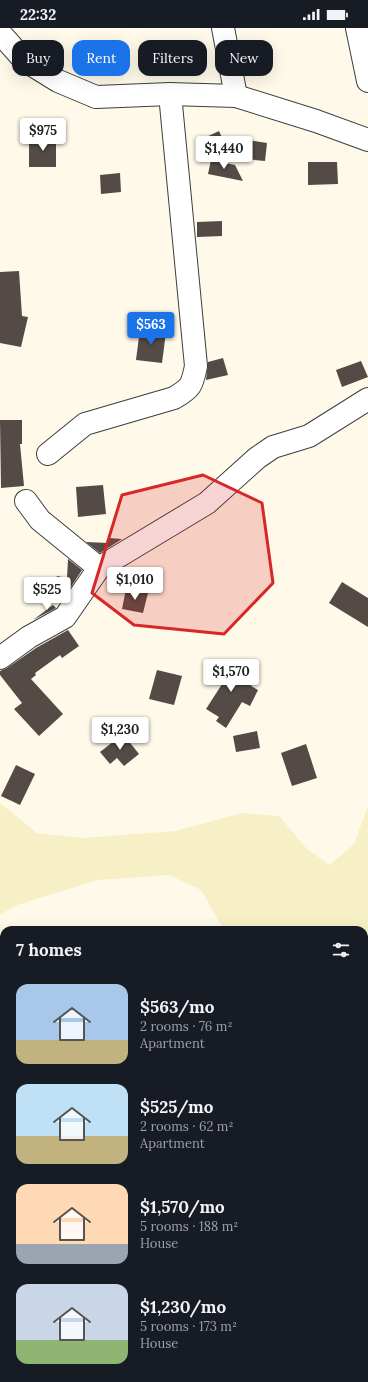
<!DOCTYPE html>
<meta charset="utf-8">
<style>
:root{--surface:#171b24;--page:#20242c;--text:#f1f3f6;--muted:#9ea1a6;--accent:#1a73e8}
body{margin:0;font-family:Lora,serif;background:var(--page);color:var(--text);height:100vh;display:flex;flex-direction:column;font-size:15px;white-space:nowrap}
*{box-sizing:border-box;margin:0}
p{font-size:13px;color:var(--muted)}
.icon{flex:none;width:22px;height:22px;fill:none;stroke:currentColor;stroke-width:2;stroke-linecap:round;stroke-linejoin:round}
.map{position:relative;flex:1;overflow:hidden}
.drawer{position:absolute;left:0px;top:898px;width:368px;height:456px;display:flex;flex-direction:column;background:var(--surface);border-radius:12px 12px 0 0;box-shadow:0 4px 16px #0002}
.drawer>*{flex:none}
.top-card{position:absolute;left:12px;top:12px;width:344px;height:36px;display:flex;gap:8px}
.price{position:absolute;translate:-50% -34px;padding:0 9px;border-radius:4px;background:#fff;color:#222;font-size:13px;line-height:26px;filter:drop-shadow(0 1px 2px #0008)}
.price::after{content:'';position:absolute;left:50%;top:24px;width:12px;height:9px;margin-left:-6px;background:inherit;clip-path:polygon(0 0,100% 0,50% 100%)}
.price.current{background:var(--accent);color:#fff}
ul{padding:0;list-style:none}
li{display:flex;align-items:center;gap:12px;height:100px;padding:0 16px}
li span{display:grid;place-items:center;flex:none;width:112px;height:80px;border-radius:12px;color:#555}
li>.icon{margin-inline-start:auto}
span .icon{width:48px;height:48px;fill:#fffc;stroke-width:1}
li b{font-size:17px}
h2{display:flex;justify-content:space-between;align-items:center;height:48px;padding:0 16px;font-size:17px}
.pill{padding:0 14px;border-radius:12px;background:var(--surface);box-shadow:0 4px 16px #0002;font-size:14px;line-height:36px}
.pill.current{background:var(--accent);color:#fff}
.status{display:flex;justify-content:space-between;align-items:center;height:28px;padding:0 20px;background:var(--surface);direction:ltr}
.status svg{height:11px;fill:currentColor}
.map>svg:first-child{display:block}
.farmland{fill:#f7f0c6}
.building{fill:#544b46}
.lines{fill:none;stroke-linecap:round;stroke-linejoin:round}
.minor-casing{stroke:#3e3e3e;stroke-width:24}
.minor{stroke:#fff;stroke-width:22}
.marked{fill:#d62828;fill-opacity:0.2;stroke:#d62828;stroke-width:3;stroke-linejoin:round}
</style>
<div class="status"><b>22:32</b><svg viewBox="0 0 49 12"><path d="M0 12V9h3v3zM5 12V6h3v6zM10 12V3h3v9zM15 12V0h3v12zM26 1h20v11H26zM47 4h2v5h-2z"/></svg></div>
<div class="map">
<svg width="368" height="1354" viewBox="0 0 368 1354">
<rect width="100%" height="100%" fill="#fff9e9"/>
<g class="farmland">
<path d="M0 775 37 805 82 810 175 803 242 785 279 788 307 821 330 837 354 816 368 778V934L364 935V902H224L201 862 169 847 98 852 14 878 0 887Z"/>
<path d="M4 1087V1298L0 1302V1089Z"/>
</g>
<g class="building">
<path d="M219 103 225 116 208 125 202 111Z"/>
<path d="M56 108V139H29V109Z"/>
<path d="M247 112 267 115 265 133 245 131Z"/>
<path d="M211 132 235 137 243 153 208 146Z"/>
<path d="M308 134H337L338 156 308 157Z"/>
<path d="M120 145 121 164 101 166 100 147Z"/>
<path d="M222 193V208L197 209V194Z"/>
<path d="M19 243 22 288 28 289 21 319 0 315V244Z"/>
<path d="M140 301 166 304 162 335 136 332Z"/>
<path d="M223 330 228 347 206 352 208 334Z"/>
<path d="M361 333 368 349 342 359 336 342Z"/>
<path d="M0 392H22V416H20L24 458 1 460Z"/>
<path d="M103 457 106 486 78 489 76 459Z"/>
<path d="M109 510 122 511 100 525 86 514 108 515Z"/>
<path d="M68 531 82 542 67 565 54 563 57 548 67 550Z"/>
<path d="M342 554 368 570V599L329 575Z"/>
<path d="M126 561 148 565 143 585 122 581Z"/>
<path d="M53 577 56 580 33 592Z"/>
<path d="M68 602 79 618 62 630 60 627 35 645 36 647 31 651 63 686 39 708 14 681 22 675 0 647V643L7 640 36 620Z"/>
<path d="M220 632 255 650 251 658 258 662 250 678 242 674 226 700 216 693 219 689 206 681 224 653 212 648Z"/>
<path d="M157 642 182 648 174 677 149 671Z"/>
<path d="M257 703 260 720 236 724 233 708Z"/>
<path d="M123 706 139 726 124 738 117 730 110 736 100 724Z"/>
<path d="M306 716 317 750 292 758 281 725Z"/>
<path d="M16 737 35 746 20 777 1 768Z"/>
</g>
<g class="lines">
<defs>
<g id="minor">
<path d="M223 0 236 68"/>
<path d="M357 0 368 53"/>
<path d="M0 5 24 32 58 53 96 69 170 66 236 68 316 93 368 112"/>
<path d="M48 426 85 396 174 370C191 360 192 358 196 338L170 66"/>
<path d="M26 473 40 492 99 540"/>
<path d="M0 630 29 609 65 589 99 540 207 475 257 430 273 419 309 408 368 371"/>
<path d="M0 997 4 996"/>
<path d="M364 1171 368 1175"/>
<path d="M358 1350V1354"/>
</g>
</defs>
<use href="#minor" class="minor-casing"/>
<use href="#minor" class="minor"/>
</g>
<path class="marked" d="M203 447 262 475 273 555 224 606 134 597 92 565 122 467Z"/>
</svg>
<b class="price" style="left:43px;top:124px">$975</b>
<b class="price" style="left:224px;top:142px">$1,440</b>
<b class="price current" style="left:151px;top:318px">$563</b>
<b class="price" style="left:135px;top:573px">$1,010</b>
<b class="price" style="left:47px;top:583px">$525</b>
<b class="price" style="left:231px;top:665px">$1,570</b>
<b class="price" style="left:120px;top:723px">$1,230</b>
<div class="top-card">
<a class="pill">Buy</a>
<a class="pill current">Rent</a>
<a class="pill">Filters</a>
<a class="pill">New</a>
</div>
<section class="drawer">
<h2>7 homes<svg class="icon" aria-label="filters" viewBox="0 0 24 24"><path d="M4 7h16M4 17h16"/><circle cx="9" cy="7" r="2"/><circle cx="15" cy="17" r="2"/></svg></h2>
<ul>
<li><span style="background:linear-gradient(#a9c7e8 70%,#c2b280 0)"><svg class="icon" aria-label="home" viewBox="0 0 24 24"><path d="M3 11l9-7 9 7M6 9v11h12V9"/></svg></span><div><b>$563/mo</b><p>2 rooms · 76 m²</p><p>Apartment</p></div></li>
<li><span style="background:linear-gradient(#bfe0f5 65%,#c2b280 0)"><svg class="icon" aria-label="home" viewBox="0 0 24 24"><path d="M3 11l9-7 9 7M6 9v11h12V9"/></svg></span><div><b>$525/mo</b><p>2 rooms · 62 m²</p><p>Apartment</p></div></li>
<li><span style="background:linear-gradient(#ffd9b3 75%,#9aa5b1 0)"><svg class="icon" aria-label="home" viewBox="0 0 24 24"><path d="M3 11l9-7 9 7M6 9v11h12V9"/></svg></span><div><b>$1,570/mo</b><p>5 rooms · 188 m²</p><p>House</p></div></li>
<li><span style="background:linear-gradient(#c9d6e8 70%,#8fb573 0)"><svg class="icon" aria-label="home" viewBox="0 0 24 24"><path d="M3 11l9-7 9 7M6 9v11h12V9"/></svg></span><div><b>$1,230/mo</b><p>5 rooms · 173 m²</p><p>House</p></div></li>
</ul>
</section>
</div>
